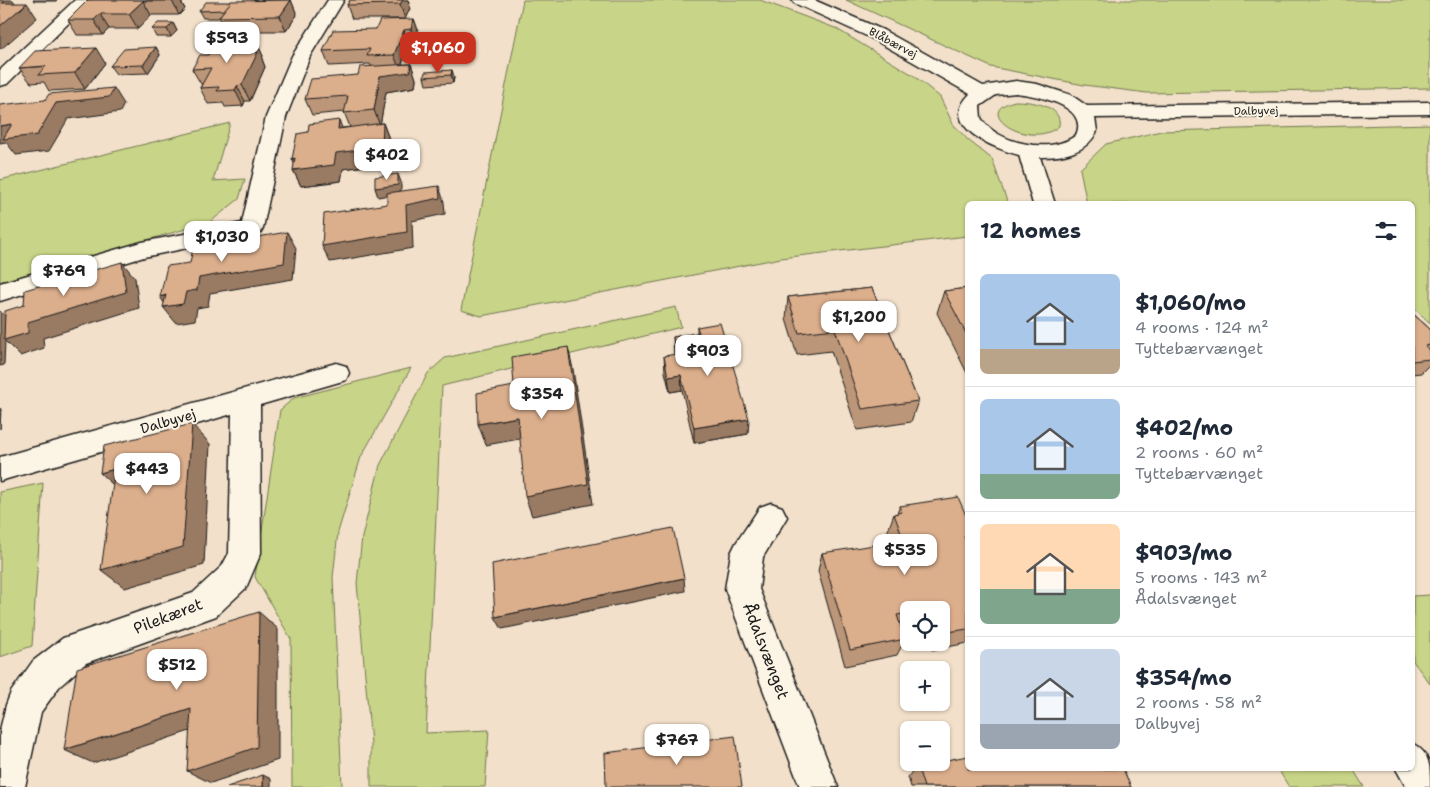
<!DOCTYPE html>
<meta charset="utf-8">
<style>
:root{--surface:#fff;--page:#f2f2f3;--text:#1f2937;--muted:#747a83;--line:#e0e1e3;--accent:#c8321e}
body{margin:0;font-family:"Shantell Sans",sans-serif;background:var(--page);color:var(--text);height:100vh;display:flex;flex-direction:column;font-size:19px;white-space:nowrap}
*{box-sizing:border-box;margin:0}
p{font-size:16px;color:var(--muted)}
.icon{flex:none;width:28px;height:28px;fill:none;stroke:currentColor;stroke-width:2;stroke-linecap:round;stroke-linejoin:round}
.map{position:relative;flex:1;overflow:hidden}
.sheet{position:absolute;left:965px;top:201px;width:450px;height:570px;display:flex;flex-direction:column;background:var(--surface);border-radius:8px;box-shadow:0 1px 4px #0004}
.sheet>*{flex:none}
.controls{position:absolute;left:900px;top:601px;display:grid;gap:10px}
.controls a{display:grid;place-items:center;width:50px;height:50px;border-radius:8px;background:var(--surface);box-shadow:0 1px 4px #0004;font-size:25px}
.price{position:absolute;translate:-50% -42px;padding:0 11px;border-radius:10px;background:#fff;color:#222;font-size:16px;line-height:32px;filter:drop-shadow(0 1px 2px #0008)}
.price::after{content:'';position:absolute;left:50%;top:30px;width:15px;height:11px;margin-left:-8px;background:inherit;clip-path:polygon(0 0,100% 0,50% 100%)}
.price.current{background:var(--accent);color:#fff}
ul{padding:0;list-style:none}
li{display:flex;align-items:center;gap:15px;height:125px;padding:0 15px}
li+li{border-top:1px solid var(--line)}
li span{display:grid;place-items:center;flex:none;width:140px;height:100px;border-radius:8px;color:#555}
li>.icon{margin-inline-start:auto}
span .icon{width:60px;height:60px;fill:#fffc;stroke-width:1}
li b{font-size:21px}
h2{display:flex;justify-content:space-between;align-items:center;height:60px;padding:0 15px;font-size:21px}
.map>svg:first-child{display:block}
.green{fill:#c8d487;stroke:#727852}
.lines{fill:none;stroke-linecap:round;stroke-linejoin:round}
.minor-casing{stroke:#1c1c1c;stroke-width:3}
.minor{fill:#fcf5e5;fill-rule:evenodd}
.wall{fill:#bc9678;stroke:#1c1c1c}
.shaded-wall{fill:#997a62;stroke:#1c1c1c}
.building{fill:#dbae8c;stroke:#1c1c1c}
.labels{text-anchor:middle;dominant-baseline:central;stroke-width:4;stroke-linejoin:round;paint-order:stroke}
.far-street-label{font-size:11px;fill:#1c1c1c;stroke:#fcf5e5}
.street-label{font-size:14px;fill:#1c1c1c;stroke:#fcf5e5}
.near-street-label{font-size:16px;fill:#1c1c1c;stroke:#fcf5e5}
</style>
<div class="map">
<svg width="1430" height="787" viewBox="0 0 1430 787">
<rect width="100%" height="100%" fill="#f2e0ca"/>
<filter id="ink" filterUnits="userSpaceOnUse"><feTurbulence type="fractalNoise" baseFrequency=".02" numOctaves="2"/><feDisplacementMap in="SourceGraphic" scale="10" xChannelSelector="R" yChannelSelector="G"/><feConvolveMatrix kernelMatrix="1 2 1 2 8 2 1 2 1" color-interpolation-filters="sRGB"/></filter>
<g filter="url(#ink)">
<g class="green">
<path d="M523 0H760L835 28 913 75 940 97 953 124 968 140 992 159 1008 204H968L967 236 781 258 481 316 461 310Z"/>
<path d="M846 0H1430V88L1147 93 1084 85 991 67Z"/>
<path d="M1015 101C1030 101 1063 105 1059 126 1031 151 968 112 1015 101Z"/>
<path d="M230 123 213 181 245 179 239 199 210 222 0 282V180Z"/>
<path d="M1430 124V323L1413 307 1412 204H1087L1080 169 1106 144 1161 131Z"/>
<path d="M676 307 681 327 442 386 426 733 489 730 485 787H371V744L357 583 362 537 380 465 428 373 445 358Z"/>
<path d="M411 368 361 457 338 532 333 577 342 787H292L291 639 255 577 280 410 294 398Z"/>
<path d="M43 483 32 646 0 657V492Z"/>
<path d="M1430 595V684L1413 661V596Z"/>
<path d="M1278 769H1353L1364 787H1289Z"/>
</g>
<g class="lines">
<defs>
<g id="minor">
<path d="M75 0H92L7 84 0 86V70Z"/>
<path d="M328 0H344L310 56 286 117 263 228 260 233 144 257 0 301V283L142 242 242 223 266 117 292 56Z"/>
<path d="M792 0H814L883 30 983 86 1016 81 1037 84 1071 95 1087 106 1430 102V114L1095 118 1097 131C1087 153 1063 157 1040 157L1055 204H1033L1019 155C995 149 937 126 970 94L871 38 794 3ZM1016 93C1034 95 1090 105 1076 135 1053 155 996 144 981 118L980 106 996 95Z"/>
<path d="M336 363 346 366 349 373 346 380 260 405 261 553 246 588 216 616 86 663 59 687 41 712 25 787H0V730L6 705 11 692 33 661 63 638 193 593 222 566 229 553 232 414 0 481V457Z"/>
<path d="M771 503 782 507 787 517 763 557 759 589 838 787H800L725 589 731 553 736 543 760 507Z"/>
<path d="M1412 743C1430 753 1430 764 1430 787H1406L1396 769H1412Z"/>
</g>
</defs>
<use href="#minor" class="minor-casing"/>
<use href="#minor" class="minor"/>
</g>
<g class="wall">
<path d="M33 0H57L56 1H34Z"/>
<path d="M88 0H180L185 9 179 15H151L138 29H109L103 35H77L68 20Z"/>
<path d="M252 0H291L297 15 286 31H226L220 18H203L199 11 253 1Z"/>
<path d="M350 0H408L410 8 405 19H352L347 5Z"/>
<path d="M414 19 419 33 415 44 408 45 402 64H411L416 79 415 87 386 92 380 124 383 123 389 139 388 163 343 169 341 181 301 186 293 170 342 128 350 127 344 112 312 115 305 99 358 75 371 66 370 64 329 66 323 51 376 29Z"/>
<path d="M173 23 177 31 171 37H156L152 29Z"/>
<path d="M256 41 263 56 262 59 265 67 250 101H245L243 106 225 107 223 103 208 104 200 88 202 84H201L192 69 208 55Z"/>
<path d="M156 47 160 55 148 73 116 74 110 66Z"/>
<path d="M105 63 85 89 49 91 44 82 31 83 19 68Z"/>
<path d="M452 70 454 78 453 83 426 85 424 77Z"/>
<path d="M872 288 918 401 911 422 857 430 831 351 797 355 786 319 788 297Z"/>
<path d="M968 288V375L937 313 944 291Z"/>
<path d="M1412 313 1430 329V364L1421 373 1412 374Z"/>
<path d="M697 327 748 434 694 443 682 390 670 392 665 372 664 356 674 355 673 337 697 333Z"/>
<path d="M900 506 968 520V643L932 650 929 642H941V610H909V628L902 629 905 639 897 655 845 666 818 571 822 553 878 557 895 554 887 533 894 514 897 513Z"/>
<path d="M917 765 1131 787H911L908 777Z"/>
</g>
<g class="shaded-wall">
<path d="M6 0H13L20 10 27 3 37 18 1 49 0 48V26L2 3Z"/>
<path d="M172 0H180L185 9 179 15 172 1Z"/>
<path d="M291 0 297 15 286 31 280 16Z"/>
<path d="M403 0H408L410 8 405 19 400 4Z"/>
<path d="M143 1 151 15 138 29 129 14Z"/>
<path d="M100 14 109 29 103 35 94 20Z"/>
<path d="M414 19 419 33 415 44 411 29Z"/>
<path d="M173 23 177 31 171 37 167 29Z"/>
<path d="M404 30 408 45 400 70 394 55Z"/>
<path d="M256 41 263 56 262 59 265 67 250 101 242 85 250 52Z"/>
<path d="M156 47 160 55 148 73 143 65Z"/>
<path d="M96 48 105 63 85 89 75 73Z"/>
<path d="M411 64 416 79 415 87 386 92 380 126 374 110 380 76Z"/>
<path d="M452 70 454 78 453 83 451 75Z"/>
<path d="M237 86 245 101 243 106 235 90Z"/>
<path d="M114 88 124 104 120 112 68 119 49 151 16 155 6 142 0 143V126L12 124 56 103Z"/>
<path d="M339 120 345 136 338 129Z"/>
<path d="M383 123 389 139 388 163 343 169 341 181 301 186 293 170H297L292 159 336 153Z"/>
<path d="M398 174 401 182V193L378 197 375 188Z"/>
<path d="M439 186 444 202 445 214 412 221 413 248 330 262 322 246 406 205Z"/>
<path d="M287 232 296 248 293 279 210 293 208 306 197 308 195 320 176 323 163 307H167L160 297 186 292 199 278Z"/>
<path d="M122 262 135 278 139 308 43 338 44 348 20 356 5 341 4 365 0 366V311L6 317 28 322Z"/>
<path d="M568 347 573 369 593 504 532 516 525 496Z"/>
<path d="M681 375 682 390 670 392 668 377Z"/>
<path d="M0 408 1 409 0 429Z"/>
<path d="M518 417 525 438 486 445 478 424Z"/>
<path d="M749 419 748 434 694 443V428Z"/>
<path d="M192 424 210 444 204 565 125 588 101 570Z"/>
<path d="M115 469 122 493 100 473Z"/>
<path d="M968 536V547L964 537Z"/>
<path d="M684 578 685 591 502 629 495 617Z"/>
<path d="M259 612 278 629V760L211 783 187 771Z"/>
<path d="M191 709 214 723 93 763 64 750Z"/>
<path d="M263 775 271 779V787H263Z"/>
</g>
<g class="building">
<path d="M0 0H6L2 3H27L0 26Z"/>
<path d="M88 0H144L129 14H100L94 20H68Z"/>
<path d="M144 0H172V1H143Z"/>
<path d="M291 0 280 16 219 17 231 1Z"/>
<path d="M350 0H403L400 4 347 5Z"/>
<path d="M206 2H231L224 10 199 11Z"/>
<path d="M414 19 411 29 404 30 394 55 367 56 370 49 323 51 333 30 376 29 380 20Z"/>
<path d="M158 23H173L167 29H152Z"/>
<path d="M216 41H256L250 52H258L242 85 237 86 235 90 217 91 219 87 200 88 211 68 192 69 200 55H208Z"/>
<path d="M156 47 143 65 110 66 124 49Z"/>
<path d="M96 48 75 73 38 75 46 66 19 68 35 51Z"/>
<path d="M411 64 410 72 380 76 374 110 344 113 348 96 305 99 311 79 358 75 360 67Z"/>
<path d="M452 70 451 75 424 77 425 72Z"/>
<path d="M114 88 109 97 56 103 37 135 3 139 12 124 0 126V105L45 100 49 94Z"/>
<path d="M339 120 338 129 383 123 382 147 336 153 334 165 293 170 295 158 292 159 297 134 308 132 309 124Z"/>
<path d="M398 174V185L375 188V177Z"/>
<path d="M439 186 440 198 406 205 407 232 322 246 324 214 387 204V193Z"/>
<path d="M287 232 284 263 199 278 197 290 186 292 183 304 163 307 166 295 160 297 167 266 190 263 193 248Z"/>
<path d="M122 262 126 292 28 322V333L4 340 5 311 24 305 25 290Z"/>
<path d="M872 288 918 401 862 409 835 329 799 333 788 297Z"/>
<path d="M968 288V337L944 291Z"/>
<path d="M1412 313 1430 329V345L1425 346 1430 350V359L1412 361Z"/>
<path d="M720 323 749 419 694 428 681 375 668 377 664 356 677 354 673 337 699 333 697 327Z"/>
<path d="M568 347 588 484 525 496 518 417 478 424 477 393 514 386 512 357Z"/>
<path d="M192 424 183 547 101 570 115 469 100 473 104 446Z"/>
<path d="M958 497 968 520V536L964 537 968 544V629L941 633V610H932V609L925 610H909V613L897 615 905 639 850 650 822 553 874 545 878 557 908 552 894 514 902 512 900 506Z"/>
<path d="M673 528 684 578 495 617 492 564Z"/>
<path d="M259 612 257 747 187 771 191 709 64 750 77 668Z"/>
<path d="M735 736 742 787H606L605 753Z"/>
<path d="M968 756V769H1123L1131 787H924L917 765 931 762H941V761Z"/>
<path d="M263 775V787H227Z"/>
</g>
</g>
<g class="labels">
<g class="far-street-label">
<text transform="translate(893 43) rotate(28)">Blåbærvej</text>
<text transform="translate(1256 111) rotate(-1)">Dalbyvej</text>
</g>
<g class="street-label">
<text transform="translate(168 421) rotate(-16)">Dalbyvej</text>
</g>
<g class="near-street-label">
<text transform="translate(168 616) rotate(-21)">Pilekæret</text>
<text transform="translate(766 651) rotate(69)">Ådalsvænget</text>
</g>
</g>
</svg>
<div class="controls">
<a><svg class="icon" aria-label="locate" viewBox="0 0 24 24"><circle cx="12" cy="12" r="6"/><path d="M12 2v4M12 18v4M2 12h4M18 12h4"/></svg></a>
<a>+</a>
<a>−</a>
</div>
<b class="price" style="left:227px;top:64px">$593</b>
<b class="price current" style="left:438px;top:74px">$1,060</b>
<b class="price" style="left:387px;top:181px">$402</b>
<b class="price" style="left:222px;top:263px">$1,030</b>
<b class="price" style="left:64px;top:297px">$769</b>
<b class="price" style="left:859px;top:343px">$1,200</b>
<b class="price" style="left:708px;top:377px">$903</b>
<b class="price" style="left:542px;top:420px">$354</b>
<b class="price" style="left:147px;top:495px">$443</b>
<b class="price" style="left:905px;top:576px">$535</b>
<b class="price" style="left:177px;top:691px">$512</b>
<b class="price" style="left:677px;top:766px">$767</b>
<section class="sheet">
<h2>12 homes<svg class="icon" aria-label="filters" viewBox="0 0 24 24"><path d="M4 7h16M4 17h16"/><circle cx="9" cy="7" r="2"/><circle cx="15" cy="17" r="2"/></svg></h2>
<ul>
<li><span style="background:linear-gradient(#a9c7e8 75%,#b9a48a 0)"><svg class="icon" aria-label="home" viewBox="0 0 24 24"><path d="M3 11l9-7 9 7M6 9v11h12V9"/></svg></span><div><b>$1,060/mo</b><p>4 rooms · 124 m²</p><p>Tyttebærvænget</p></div></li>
<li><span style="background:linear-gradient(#a9c7e8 75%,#7fa58c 0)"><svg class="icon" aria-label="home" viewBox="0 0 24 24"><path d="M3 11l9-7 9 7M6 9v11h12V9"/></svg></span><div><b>$402/mo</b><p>2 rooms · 60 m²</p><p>Tyttebærvænget</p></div></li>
<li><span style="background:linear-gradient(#ffd9b3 65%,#7fa58c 0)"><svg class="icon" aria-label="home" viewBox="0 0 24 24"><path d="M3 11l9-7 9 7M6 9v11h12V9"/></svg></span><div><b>$903/mo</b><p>5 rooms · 143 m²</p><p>Ådalsvænget</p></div></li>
<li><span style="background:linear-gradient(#c9d6e8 75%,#9aa5b1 0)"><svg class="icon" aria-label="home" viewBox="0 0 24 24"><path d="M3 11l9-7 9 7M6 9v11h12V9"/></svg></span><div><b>$354/mo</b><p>2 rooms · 58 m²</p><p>Dalbyvej</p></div></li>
</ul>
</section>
</div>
